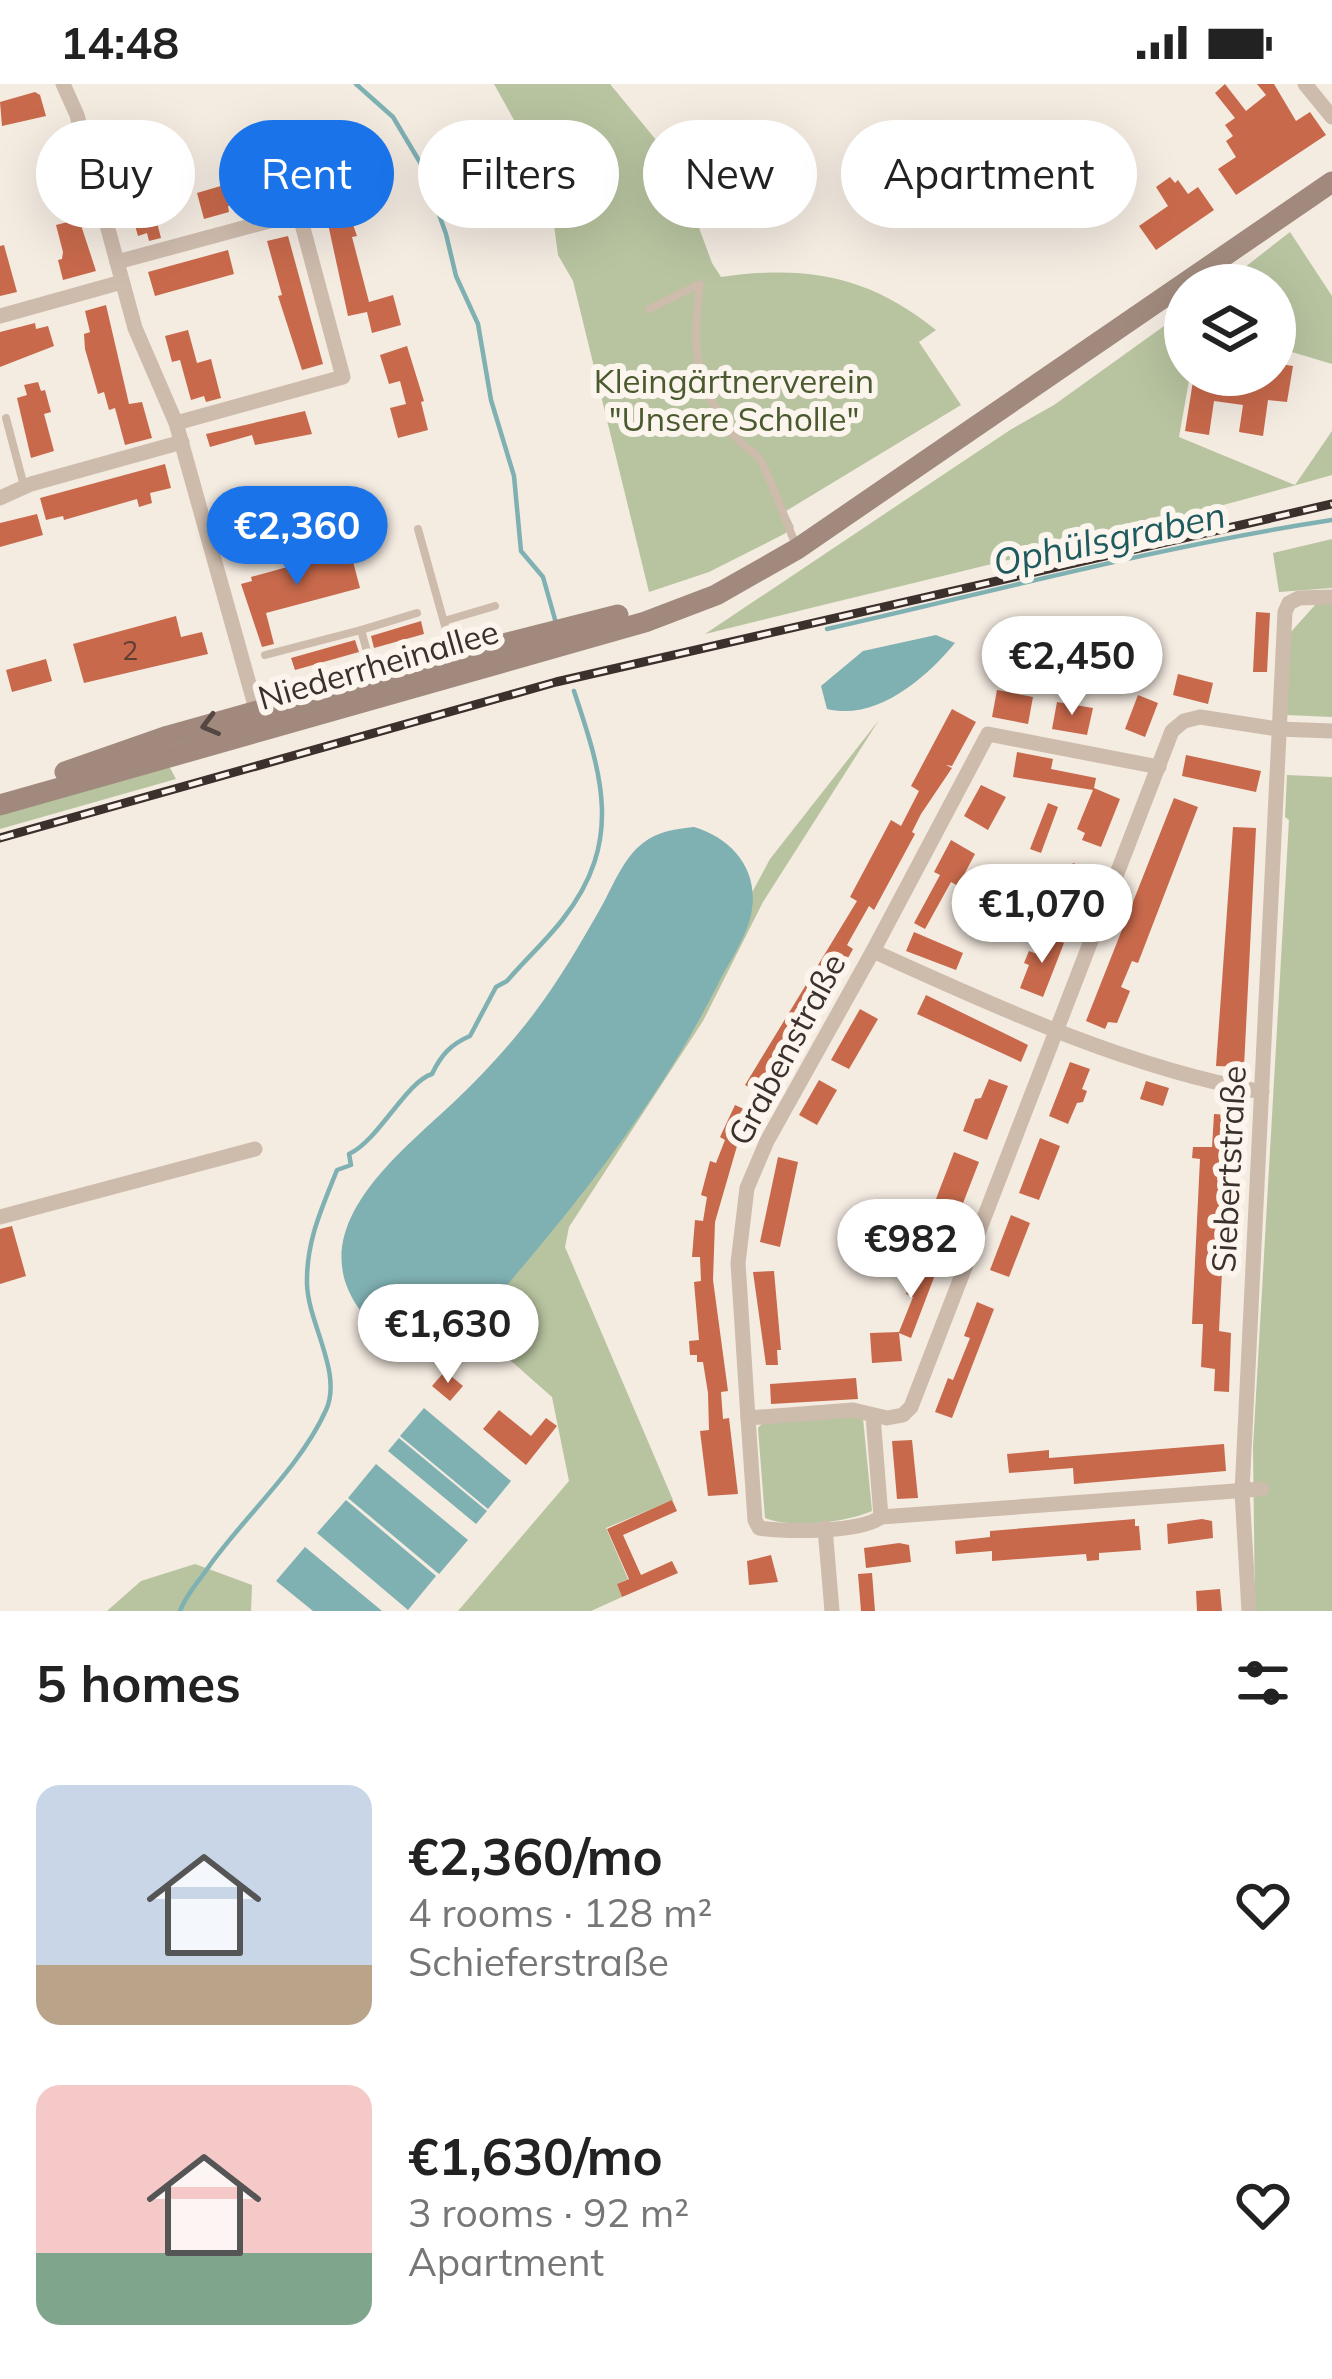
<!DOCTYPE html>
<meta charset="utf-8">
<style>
:root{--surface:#fff;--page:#f6f6f6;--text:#222;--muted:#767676;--accent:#1a73e8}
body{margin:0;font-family:Mulish,sans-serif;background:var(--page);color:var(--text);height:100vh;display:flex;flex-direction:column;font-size:45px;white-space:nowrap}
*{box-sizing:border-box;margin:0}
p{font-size:39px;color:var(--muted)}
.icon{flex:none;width:66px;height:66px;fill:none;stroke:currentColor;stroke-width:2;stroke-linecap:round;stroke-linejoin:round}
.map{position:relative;height:1527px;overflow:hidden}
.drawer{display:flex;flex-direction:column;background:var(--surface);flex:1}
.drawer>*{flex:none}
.banner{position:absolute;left:36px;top:36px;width:1260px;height:108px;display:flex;gap:24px}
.fabs{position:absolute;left:1164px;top:180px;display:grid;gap:24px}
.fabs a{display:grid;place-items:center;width:132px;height:132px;border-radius:50%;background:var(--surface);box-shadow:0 12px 48px #0002;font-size:60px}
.price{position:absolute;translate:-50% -102px;padding:0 27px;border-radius:42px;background:#fff;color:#222;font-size:39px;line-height:78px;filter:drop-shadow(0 3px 6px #0008)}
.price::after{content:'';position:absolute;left:50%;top:72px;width:36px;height:27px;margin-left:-18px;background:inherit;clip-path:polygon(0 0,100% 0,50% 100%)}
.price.active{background:var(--accent);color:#fff}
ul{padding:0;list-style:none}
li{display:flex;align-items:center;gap:36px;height:300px;padding:0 36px}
li span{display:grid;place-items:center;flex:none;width:336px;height:240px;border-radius:24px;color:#555}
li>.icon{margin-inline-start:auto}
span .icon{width:144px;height:144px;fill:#fffc;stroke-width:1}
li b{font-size:51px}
h2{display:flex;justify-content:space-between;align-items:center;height:144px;padding:0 36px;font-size:51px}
.tag{padding:0 42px;border-radius:54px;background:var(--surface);box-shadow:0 12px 48px #0002;font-size:42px;line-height:108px}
.tag.active{background:var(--accent);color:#fff}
.status{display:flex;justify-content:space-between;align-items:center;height:84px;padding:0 60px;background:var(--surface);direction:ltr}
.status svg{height:33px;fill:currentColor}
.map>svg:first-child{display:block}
.green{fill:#b8c4a0}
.water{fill:#7fb0b2}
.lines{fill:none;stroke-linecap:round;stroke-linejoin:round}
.stream{stroke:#7fb0b2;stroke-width:4.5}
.building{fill:#c8694b}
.lane{stroke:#cdbbac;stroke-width:8}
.street{stroke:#cdbbac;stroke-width:15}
.secondary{stroke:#a18a7d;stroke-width:21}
.rail-casing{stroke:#3b302b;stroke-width:9}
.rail{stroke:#fbf5ee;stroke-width:4.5;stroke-dasharray:14;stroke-linecap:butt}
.oneway{stroke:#544640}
.labels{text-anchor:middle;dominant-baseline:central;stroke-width:12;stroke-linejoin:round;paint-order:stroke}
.number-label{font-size:27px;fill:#5e3e33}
.park-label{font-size:33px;fill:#4a5a2e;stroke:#fbf5ee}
.street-label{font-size:33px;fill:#3b302b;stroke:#fbf5ee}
.water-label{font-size:36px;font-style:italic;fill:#1f5a5e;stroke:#fbf5ee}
</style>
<div class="status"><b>14:48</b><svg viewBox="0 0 49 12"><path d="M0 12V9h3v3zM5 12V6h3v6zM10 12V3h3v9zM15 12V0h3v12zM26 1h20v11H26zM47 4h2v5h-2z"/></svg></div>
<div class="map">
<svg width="1332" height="1527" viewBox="0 0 1332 1527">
<rect width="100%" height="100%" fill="#f4ebe1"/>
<g class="green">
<path d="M494 0H610L675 79 712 179 721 193C806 181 868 191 936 246L919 258 961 321 786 427 794 443 784 450 709 488 649 508 573 197 558 171 548 97Z"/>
<path d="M1290 148 1332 212V280L1275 263V201H1222Z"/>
<path d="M1185 227V291H1190L1179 353 1295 401 1332 347V391C1125 450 914 498 705 550L1010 346 1054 321Z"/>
<path d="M1332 455V504L1279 508 1273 469Z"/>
<path d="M1332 519V633L1287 631 1290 549 1316 520Z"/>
<path d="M879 636 763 818 703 937 569 1143 565 1163 673 1416 606 1444 628 1495 617 1500 622 1513 591 1527H458L569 1397 552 1313 470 1241 684 935 770 775Z"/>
<path d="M168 680 176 695 0 745V727Z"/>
<path d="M1287 691 1332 693V1527H1255L1253 1363 1289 736 1285 733Z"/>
<path d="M851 1330 863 1334 872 1427C848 1438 791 1445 765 1434L758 1344 765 1336Z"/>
<path d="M195 1480 252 1501 251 1527H107L141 1497Z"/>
</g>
<g class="water">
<path d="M936 551 955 559C926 594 877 637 827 625L821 602 863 567Z"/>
<path d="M694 743C731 754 758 784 752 825 749 850 729 878 718 900 651 1034 555 1146 458 1258 419 1263 384 1259 360 1226 299 1143 404 1066 456 1016 484 989 512 959 535 928 559 896 579 862 599 827 612 805 622 775 643 759 658 747 676 745 694 743Z"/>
<path d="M424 1324 511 1397 488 1425 400 1352Z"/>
<path d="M399 1354 487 1427 476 1440 388 1367Z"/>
<path d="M376 1380 468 1456 439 1490 348 1414Z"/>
<path d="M346 1416 436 1492 408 1526 317 1449Z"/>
<path d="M305 1463 382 1527H313L276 1497Z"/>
</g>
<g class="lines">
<g class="stream">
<path d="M356 0 393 33 421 80 446 150 456 192 478 240 491 316 514 392 521 467 543 493 556 539"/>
<path d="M827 545C995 507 1162 462 1332 436"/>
<path d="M180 1527C186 1510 200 1496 210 1481 246 1431 301 1382 326 1326 343 1289 308 1239 307 1200 306 1157 322 1124 337 1086L351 1081 349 1070C379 1056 406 998 432 990 441 971 451 960 470 952L496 903 507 897C525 876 546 857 563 835 624 757 602 691 574 607"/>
</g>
</g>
<g class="building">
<path d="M1225 0 1246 27 1266 11 1257 0H1274L1296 37 1310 28 1326 51 1236 111 1218 85 1236 73 1226 57 1233 52 1225 41 1235 34 1215 9Z"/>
<path d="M35 8 40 11 46 32 2 42 0 18Z"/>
<path d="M332 81 357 152 352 153 369 218 393 211 401 241 372 249 367 228 348 232 320 103 260 122 257 114 228 122 229 128 204 135 197 109 275 86 278 95Z"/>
<path d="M1170 93 1175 99 1178 96 1188 110 1198 103 1214 126 1156 166 1139 142 1168 122 1156 103Z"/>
<path d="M148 104 161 154 149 157 147 149 138 152 126 110Z"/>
<path d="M79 135 96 187 63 196 58 176 62 175 63 168 56 141Z"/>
<path d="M288 152 323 280 302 286 278 212 282 211 267 157Z"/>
<path d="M4 161 17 208 0 212V162Z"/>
<path d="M228 166 234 190 155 212 148 188Z"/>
<path d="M106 221 129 320 142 318 152 354 125 361 115 324 109 326 104 308 98 310 85 265 84 250 90 248 85 227Z"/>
<path d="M35 239 36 245 48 242 54 262 0 283V248Z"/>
<path d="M188 246 197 279 211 275 221 314 206 318 204 312 191 316 180 276 172 278 165 252Z"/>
<path d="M407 262 424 317 421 318 428 346 398 354 390 324 406 320 400 297 389 300 380 271Z"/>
<path d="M1280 280 1293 282 1287 318 1268 316 1263 352 1239 348 1243 321 1214 317 1209 351 1185 347 1194 291H1275Z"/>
<path d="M38 298 41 307 45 306 51 328 44 330 54 367 31 374 17 314 27 311 24 301Z"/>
<path d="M305 327 312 350 255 361 252 351 210 363 206 350Z"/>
<path d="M165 380 171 404 150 409 152 419 139 423 137 415 64 436 63 432 46 436 40 414Z"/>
<path d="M37 430 43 451 0 463V439Z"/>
<path d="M338 469 339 473 351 470 360 504 266 529 274 560 262 563 241 500 252 497 251 493Z"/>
<path d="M1256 528 1270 529 1267 588H1253Z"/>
<path d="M176 532 181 553 202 548 208 570 84 599 73 560Z"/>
<path d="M421 537 424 550 374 564 371 552Z"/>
<path d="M355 556 359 568 295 586 291 574Z"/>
<path d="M46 575 52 597 12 608 6 586Z"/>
<path d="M1178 590 1213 599 1208 620 1173 611Z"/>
<path d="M997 606 1033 613 1028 640 992 633Z"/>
<path d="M1138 611 1158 619 1145 653 1125 645Z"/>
<path d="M1057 618 1093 624 1087 651 1052 645Z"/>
<path d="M952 625 976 638 952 682 946 681 952 684 921 730 912 748 915 750 874 826 869 822 847 861 853 865 844 881 841 879 795 960 789 957 777 976 784 980 765 1012 745 1001 857 817 850 813 891 736 901 742 919 707 911 702Z"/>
<path d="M1017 668 1053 675 1051 685 1096 694 1094 704 1120 715 1101 763 1082 756 1085 749 1077 745 1093 706 1013 693Z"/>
<path d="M1186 671 1261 687 1256 708 1182 692Z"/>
<path d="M981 701 1006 713 988 746 964 732Z"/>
<path d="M1174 714 1198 723 1138 879 1132 877 1121 903 1130 907 1117 939 1108 938 1105 945 1086 937Z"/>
<path d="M1048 719 1058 723 1041 769 1030 765Z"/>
<path d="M1233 743 1256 744 1244 983 1216 982Z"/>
<path d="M951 756 975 770 958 802 951 798 925 845 914 839 940 791 934 788Z"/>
<path d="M1073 779 1092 787 1073 835 1046 824 1062 783 1070 786Z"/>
<path d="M914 848 963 869 956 886 906 867Z"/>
<path d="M1045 851 1064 859 1043 913 1020 904 1029 881 1024 879 1029 867 1037 870Z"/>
<path d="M926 911 1028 961 1021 978 917 930Z"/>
<path d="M860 925 878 935 849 985 831 976Z"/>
<path d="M1070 978 1090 985 1082 1005 1087 1007 1083 1018 1077 1019 1068 1040 1049 1032Z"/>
<path d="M989 995 1008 1002 987 1056 963 1047 975 1015 981 1014Z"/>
<path d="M819 996 837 1006 817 1041 799 1031Z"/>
<path d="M1146 997 1169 1004 1163 1022 1140 1015Z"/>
<path d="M735 1021 755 1030 737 1062 715 1138 713 1196 728 1307 721 1308 723 1335 729 1334 738 1410 708 1412 700 1347 709 1346 708 1309 703 1278H697V1271H690L689 1257 699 1256 694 1198 701 1197 700 1173H692L695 1136 703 1137 707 1113 701 1111 710 1077 716 1079 725 1056 720 1053Z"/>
<path d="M1214 1030 1241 1032 1240 1067H1228L1219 1247 1231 1249 1229 1308 1214 1307 1215 1285 1201 1283 1203 1240H1192L1200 1075 1192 1074 1193 1063H1212Z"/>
<path d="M1040 1054 1060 1062 1039 1116 1019 1109Z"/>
<path d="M954 1068 979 1078 958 1132 947 1128 944 1133 931 1128Z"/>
<path d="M778 1073 798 1078 780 1163 760 1158Z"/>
<path d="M1011 1131 1030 1139 1009 1193 990 1186Z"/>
<path d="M12 1142 26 1192 0 1200V1145Z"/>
<path d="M930 1147 949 1154 911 1254 899 1249 902 1277 872 1279 870 1249 899 1248 913 1213 906 1210 909 1201Z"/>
<path d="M774 1187 781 1266H777L778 1281H766L753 1188Z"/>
<path d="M977 1218 994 1225 952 1334 935 1328 948 1294 953 1296 970 1254 964 1252Z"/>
<path d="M445 1287 463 1302 450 1317 432 1302Z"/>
<path d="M856 1294 858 1315 771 1320 770 1300Z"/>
<path d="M499 1326 531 1352 546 1334 557 1342 526 1381 483 1345Z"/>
<path d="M912 1356 918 1414 897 1415 892 1357Z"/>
<path d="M1224 1360 1226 1387 1074 1400 1073 1384 1009 1389 1007 1370 1049 1366V1374Z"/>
<path d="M672 1416 677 1427 623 1451 641 1491 672 1477 678 1489 622 1513 617 1500 629 1495 607 1445Z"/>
<path d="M1135 1435V1442H1139L1141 1466 1099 1469V1476L1087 1477 1086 1470 992 1477V1467L956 1470 955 1457 990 1453V1447Z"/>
<path d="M1202 1435 1212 1437 1213 1454 1168 1460 1167 1440Z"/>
<path d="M899 1459 909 1461 911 1478 866 1484 864 1464Z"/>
<path d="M771 1471 778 1498 749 1501 747 1477Z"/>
<path d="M872 1489 875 1527H861L858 1490Z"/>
<path d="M1220 1505 1222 1527H1197L1196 1507Z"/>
</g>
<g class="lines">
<g class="lane">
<path d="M649 225 700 200C692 268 693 302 740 358 746 365 756 367 760 376 775 403 784 435 797 463"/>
<path d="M6 334 24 402"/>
<path d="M418 445 452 567"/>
<path d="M444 537 495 522"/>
<path d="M265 571 361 546"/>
<path d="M373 589 361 546 417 529"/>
</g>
<g class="street">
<path d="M63 0 77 31 135 244 176 339 258 632"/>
<path d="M1305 0 1332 33"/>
<path d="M117 178 299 129 343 293 176 339"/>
<path d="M0 232 122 198"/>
<path d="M0 414 31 400 182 358"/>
<path d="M873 867C999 924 1125 983 1262 1008"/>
<path d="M0 1133 255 1065"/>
<path d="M873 1332 881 1433C860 1449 786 1448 759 1444L755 1436 748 1334 853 1326 887 1334 903 1331 911 1323 1172 647 1184 637 1200 633 1278 645 1332 647"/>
<path d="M748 1334 738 1179 747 1104 767 1057 873 867 988 650 1159 683"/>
<path d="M881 1433 1262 1405"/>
<path d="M825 1444 832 1527"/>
<path d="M1249 1527 1242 1408 1285 528 1289 519 1299 514 1332 513"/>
</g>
<g class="secondary">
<path d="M65 688 168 652 428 579 618 531"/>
<path d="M0 721 645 538 716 511 797 465 1332 98"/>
</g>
<defs>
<path id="rail" d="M0 754 556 598 1332 420"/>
</defs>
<use href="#rail" class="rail-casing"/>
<use href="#rail" class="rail"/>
</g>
<defs><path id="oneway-chevron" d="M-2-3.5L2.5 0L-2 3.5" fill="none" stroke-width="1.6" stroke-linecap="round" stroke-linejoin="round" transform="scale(3)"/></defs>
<use class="oneway" href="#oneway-chevron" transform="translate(210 641) rotate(165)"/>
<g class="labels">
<g class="number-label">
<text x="130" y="566">2</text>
</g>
<g class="park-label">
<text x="734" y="296">Kleingärtnerverein<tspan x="734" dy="38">"Unsere Scholle"</tspan></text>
</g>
<g class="street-label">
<text transform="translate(378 580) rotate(-16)">Niederrheinallee</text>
<text transform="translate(786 965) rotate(-62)">Grabenstraße</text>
<text transform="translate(1228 1085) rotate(-87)">Siebertstraße</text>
</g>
<g class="water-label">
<text transform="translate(1109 454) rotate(-12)">Ophülsgraben</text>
</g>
</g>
</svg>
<div class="fabs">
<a><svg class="icon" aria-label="layers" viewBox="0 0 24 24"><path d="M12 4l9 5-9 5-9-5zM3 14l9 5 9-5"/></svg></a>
</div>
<b class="price active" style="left:297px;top:504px">€2,360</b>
<b class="price" style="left:1072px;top:634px">€2,450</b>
<b class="price" style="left:1042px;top:882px">€1,070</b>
<b class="price" style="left:911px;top:1217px">€982</b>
<b class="price" style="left:448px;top:1302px">€1,630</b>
<div class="banner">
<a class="tag">Buy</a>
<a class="tag active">Rent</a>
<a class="tag">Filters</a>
<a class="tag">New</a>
<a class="tag">Apartment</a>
</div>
</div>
<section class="drawer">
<h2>5 homes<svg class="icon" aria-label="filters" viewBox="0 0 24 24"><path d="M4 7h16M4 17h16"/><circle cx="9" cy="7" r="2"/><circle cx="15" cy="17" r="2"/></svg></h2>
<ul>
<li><span style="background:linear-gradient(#c9d6e8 75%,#b9a48a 0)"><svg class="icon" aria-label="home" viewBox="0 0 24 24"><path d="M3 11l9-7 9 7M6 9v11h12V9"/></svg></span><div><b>€2,360/mo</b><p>4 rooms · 128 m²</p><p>Schieferstraße</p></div><svg class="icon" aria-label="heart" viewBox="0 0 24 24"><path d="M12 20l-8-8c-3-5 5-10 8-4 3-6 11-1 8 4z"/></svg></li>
<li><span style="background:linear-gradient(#f6c9c9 70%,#7fa58c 0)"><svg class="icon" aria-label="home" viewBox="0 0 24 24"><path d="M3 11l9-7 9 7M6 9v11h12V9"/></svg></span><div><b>€1,630/mo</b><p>3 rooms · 92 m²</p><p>Apartment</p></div><svg class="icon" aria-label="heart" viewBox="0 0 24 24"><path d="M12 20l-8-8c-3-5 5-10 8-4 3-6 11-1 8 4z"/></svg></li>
</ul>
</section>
